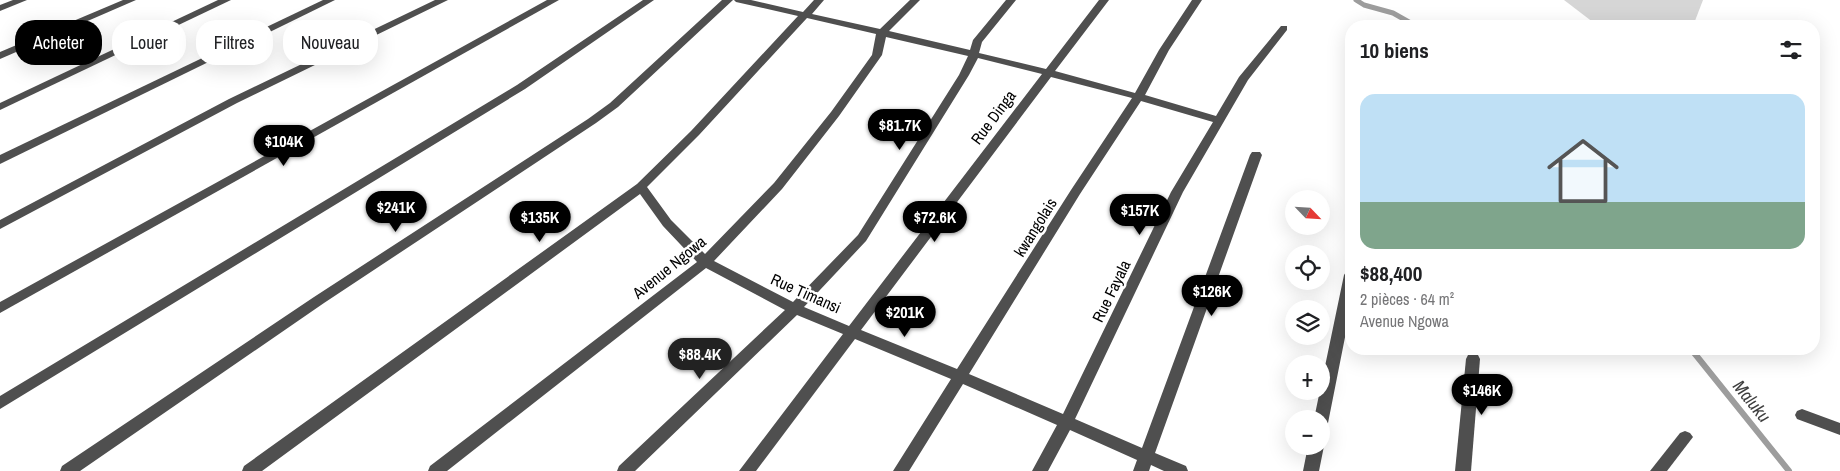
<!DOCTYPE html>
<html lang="fr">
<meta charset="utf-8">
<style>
:root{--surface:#fff;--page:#f2f2f2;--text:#202124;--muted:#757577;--accent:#000}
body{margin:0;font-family:"Archivo Narrow",sans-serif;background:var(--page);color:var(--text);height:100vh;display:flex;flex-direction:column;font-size:19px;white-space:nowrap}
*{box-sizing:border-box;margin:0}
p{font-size:16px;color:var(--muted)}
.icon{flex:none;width:28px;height:28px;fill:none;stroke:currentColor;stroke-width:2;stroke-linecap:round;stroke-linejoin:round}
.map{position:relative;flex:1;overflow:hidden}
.side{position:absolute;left:1345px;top:20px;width:475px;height:335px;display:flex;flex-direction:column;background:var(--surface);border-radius:20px;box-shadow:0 5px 20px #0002}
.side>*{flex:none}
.top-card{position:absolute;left:15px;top:20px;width:475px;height:45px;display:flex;gap:10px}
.needle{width:32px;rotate:115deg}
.controls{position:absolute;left:1285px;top:190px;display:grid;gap:10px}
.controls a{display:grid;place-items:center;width:45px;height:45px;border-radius:50%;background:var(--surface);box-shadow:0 5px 20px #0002;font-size:25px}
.price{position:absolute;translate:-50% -42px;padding:0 11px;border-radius:18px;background:var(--accent);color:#fff;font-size:16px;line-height:32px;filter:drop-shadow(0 1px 2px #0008)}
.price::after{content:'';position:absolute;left:50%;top:30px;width:15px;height:11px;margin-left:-8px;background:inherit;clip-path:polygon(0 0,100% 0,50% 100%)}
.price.current{background:#222;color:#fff}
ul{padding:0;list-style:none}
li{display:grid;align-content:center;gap:10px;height:265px;padding:0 15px}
li span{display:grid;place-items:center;height:155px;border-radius:15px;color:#555}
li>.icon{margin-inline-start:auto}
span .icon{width:90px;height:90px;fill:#fffc;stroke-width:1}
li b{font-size:21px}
h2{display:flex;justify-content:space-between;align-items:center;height:60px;padding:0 15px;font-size:21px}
.chip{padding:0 18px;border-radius:20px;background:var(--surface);box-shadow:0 5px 20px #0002;font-size:18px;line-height:45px}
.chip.current{background:var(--accent);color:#fff}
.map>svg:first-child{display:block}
.green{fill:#d6d6d6}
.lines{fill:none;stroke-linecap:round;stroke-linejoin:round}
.stream-far1{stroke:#9d9d9d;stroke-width:5}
.stream{stroke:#9d9d9d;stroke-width:6}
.minor{fill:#4f4f4f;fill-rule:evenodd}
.labels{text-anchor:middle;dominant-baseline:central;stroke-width:5;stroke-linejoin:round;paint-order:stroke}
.street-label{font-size:16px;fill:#000;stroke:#fff}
.water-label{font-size:18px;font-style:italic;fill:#3e3e3e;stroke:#fff}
</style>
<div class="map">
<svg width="1840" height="471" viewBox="0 0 1840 471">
<rect width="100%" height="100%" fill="#fff"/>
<path class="green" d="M1564 0H1703L1693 26H1598Z"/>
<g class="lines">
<path class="stream-far1" d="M1356 0 1364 5 1393 13 1416 26"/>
<path class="stream" d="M1691 349 1789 471"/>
<g class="minor">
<path d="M13 0H27L0 11V5Z"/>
<path d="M123 0H136L0 59V52Z"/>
<path d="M218 0H231L0 110V103Z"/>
<path d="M323 0H335L0 164V155Z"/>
<path d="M435 0H448L237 103 0 229V220L229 99Z"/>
<path d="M547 0H559L0 313V302Z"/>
<path d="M643 0H654L525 89 0 409V396L517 85Z"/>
<path d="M722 0H733L618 107 596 123 324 303 80 471H60L62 466 314 297 588 119 610 103Z"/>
<path d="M734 0H751L803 12 814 0H824L812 14 880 29 910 0H920L889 31 970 50 973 40 1006 0H1016L982 42 979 53 1046 69 1099 0H1109L1055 71 1135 93 1159 50 1192 0H1202L1169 50 1145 95 1216 116 1239 77 1281 26H1287V30L1248 80 1183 192 1075 419 1142 448 1250 155 1252 152H1260L1262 155 1155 453 1186 466 1188 471H1164L1151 465 1149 471H1133L1137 460 1070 430 1048 471H1032L1057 425 963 384 909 471H893L951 379 855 339 756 471H739L843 334 797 315 635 471H617L619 466 785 310 706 268 447 471H428L430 466 697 262 663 226 640 194 262 471H242L244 466 637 184 691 131 798 16 736 2ZM807 18 876 34 872 55 831 112 774 183 705 254 671 220 647 187 699 135ZM886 37 968 56 959 75 858 235 793 302 714 261 782 189 839 116 882 55ZM978 58 1042 74 849 326 804 307 866 241 969 75ZM1051 77 1132 98 1071 190 957 369 861 330ZM1141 101 1213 122 1171 192 1063 414 969 374 1080 194Z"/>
<path d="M1351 270V307L1328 423 1326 427 1321 429V419H1314L1344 275 1346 272Z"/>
<path d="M1473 354 1478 355 1480 359 1471 471H1455L1466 359 1468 355Z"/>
<path d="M1802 409 1840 423V435L1797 419 1795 415 1797 411Z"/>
<path d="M1685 431 1690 433 1693 437 1667 471H1650L1680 433Z"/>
<path d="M1321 441 1324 446 1319 471H1303L1308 446H1321Z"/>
</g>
</g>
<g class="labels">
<g class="street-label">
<text transform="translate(993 117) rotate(-53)">Rue Dinga</text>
<text transform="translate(1035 227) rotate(-58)">kwangolais</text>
<text transform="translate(669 267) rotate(-39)">Avenue Ngowa</text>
<text transform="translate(1111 291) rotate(-64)">Rue Fayala</text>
<text transform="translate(806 293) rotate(24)">Rue Timansi</text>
</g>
<g class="water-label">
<text transform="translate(1752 401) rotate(51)">Maluku</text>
</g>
</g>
</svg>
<div class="controls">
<a><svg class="needle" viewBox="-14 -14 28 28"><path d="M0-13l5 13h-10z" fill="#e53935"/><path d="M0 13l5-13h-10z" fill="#757577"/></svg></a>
<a><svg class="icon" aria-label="locate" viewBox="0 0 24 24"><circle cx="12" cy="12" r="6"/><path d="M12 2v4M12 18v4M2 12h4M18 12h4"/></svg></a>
<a><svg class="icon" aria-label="layers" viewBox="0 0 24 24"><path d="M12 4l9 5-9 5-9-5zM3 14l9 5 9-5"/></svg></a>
<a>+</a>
<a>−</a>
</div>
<b class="price" style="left:900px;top:151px">$81.7K</b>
<b class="price" style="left:284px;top:167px">$104K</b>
<b class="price" style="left:396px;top:233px">$241K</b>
<b class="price" style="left:1140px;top:236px">$157K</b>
<b class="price" style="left:540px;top:243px">$135K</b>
<b class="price" style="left:935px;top:243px">$72.6K</b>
<b class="price" style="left:1212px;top:317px">$126K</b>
<b class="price" style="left:905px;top:338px">$201K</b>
<b class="price current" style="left:700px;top:380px">$88.4K</b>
<b class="price" style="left:1482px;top:416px">$146K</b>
<div class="top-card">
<a class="chip current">Acheter</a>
<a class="chip">Louer</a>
<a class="chip">Filtres</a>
<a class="chip">Nouveau</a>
</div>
<section class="side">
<h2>10 biens<svg class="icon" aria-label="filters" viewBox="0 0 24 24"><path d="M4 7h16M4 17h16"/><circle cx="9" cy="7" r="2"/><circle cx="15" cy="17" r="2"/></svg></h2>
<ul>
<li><span style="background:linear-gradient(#bfe0f5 70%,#7fa58c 0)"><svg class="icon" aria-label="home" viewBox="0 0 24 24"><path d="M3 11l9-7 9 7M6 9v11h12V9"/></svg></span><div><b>$88,400</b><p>2 pièces · 64 m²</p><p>Avenue Ngowa</p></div></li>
</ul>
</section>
</div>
